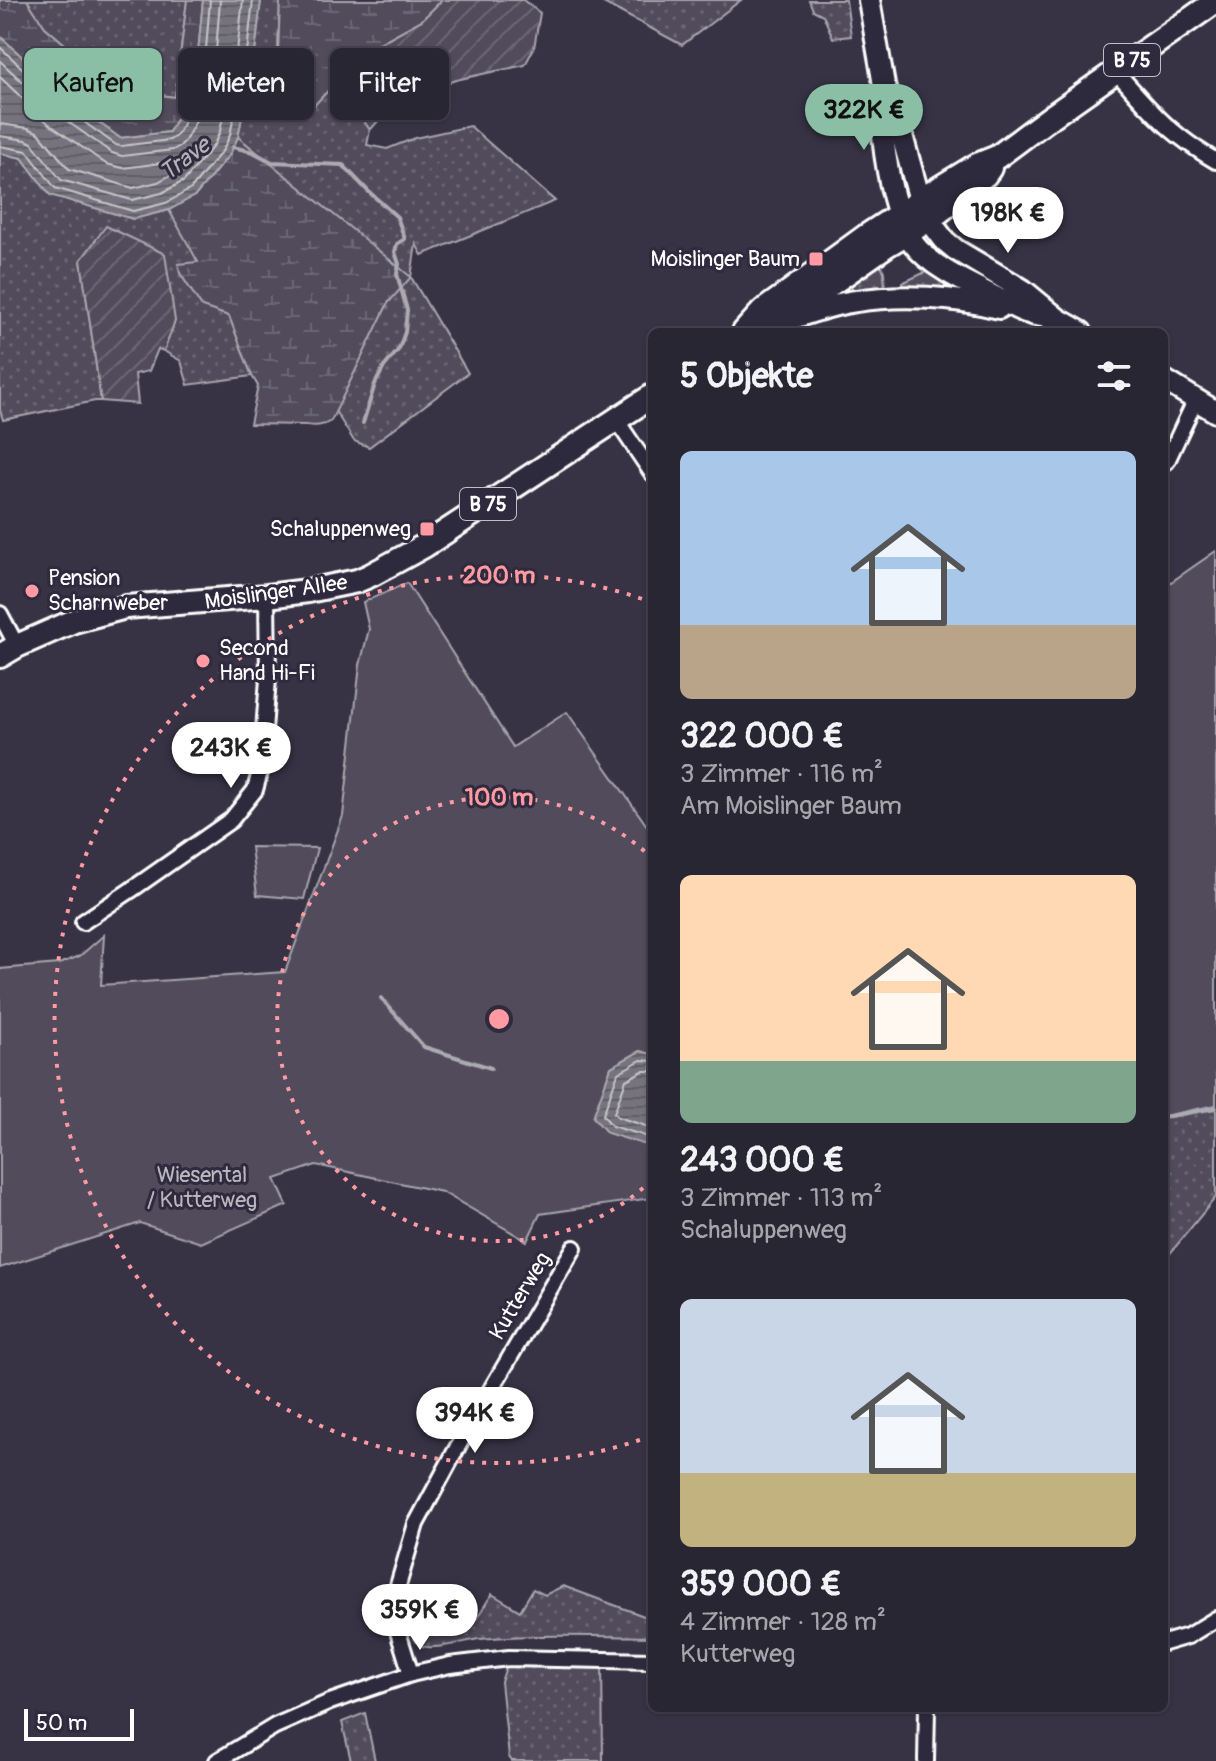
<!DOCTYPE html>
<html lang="de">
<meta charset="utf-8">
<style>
:root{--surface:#292634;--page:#312e3c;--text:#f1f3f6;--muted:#a5a5ac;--line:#45434f;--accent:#8abfa5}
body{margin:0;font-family:Pangolin,sans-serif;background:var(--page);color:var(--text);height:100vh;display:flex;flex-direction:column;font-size:30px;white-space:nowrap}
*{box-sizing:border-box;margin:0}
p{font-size:26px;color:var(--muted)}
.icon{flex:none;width:44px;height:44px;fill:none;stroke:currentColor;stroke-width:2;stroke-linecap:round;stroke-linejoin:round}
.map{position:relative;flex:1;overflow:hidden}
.panel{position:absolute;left:648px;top:328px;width:520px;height:1384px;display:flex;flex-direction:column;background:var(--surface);border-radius:12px;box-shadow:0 2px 6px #0004,0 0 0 2px var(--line)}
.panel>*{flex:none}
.top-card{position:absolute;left:24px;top:48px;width:504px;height:72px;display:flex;gap:16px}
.scale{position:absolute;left:24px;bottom:20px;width:110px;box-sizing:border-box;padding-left:8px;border:4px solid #fff;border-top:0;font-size:22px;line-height:28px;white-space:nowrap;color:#fff;-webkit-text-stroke:6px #2f2a3d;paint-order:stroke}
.price{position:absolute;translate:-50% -68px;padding:0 18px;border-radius:28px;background:#fff;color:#222;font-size:26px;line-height:52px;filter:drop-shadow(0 2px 4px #0008)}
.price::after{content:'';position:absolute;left:50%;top:48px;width:24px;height:18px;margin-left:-12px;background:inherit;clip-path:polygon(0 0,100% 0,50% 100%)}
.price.active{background:var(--accent);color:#111}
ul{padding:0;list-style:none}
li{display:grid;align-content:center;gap:16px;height:424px;padding:0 32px}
li span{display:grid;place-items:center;height:248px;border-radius:12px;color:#555}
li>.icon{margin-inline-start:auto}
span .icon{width:144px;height:144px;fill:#fffc;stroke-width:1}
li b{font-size:34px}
h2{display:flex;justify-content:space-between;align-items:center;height:96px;padding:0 32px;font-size:34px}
.tag{padding:0 28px;border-radius:12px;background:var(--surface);box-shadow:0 2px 6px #0004,0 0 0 2px var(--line);font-size:28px;line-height:72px}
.tag.active{background:var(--accent);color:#111}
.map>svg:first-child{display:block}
.grass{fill:url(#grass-dots);stroke:#a8a6ae;stroke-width:2}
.wetland{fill:url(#wetland-marsh);stroke:#a8a6ae;stroke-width:2}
.park{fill:#514c5c;stroke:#a8a6ae;stroke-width:2}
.garden{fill:url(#garden-furrows);stroke:#a8a6ae;stroke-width:2}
.water{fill:url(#water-rules);stroke:#adabb2;stroke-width:2}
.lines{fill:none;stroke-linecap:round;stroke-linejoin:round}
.shore{stroke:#c8c7cc;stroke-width:2}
.stream{stroke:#adabb2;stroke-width:4}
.street-casing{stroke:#fff;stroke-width:20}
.secondary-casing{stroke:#fff;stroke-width:26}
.primary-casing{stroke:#fff;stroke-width:28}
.street{stroke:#2f2a3d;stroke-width:14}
.secondary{stroke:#2f2a3d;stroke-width:20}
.primary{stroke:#2f2a3d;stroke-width:22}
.ring{fill:none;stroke:#ff9aa2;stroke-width:4;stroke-dasharray:4 8}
.poi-dot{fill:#ff9aa2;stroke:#2f2a3d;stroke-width:3}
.labels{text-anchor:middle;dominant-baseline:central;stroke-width:6;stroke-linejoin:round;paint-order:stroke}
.shield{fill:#2f2a3d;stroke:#c1bfc5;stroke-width:2}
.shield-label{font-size:20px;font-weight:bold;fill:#fff}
.poi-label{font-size:22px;fill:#fff;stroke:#2f2a3d;text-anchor:end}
.street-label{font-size:22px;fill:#fff;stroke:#2f2a3d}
.park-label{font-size:22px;fill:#b9b7be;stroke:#2f2a3d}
.water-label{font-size:24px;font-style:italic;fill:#b4b2b9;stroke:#2f2a3d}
.centre{fill:#ff9aa2;stroke:#2f2a3d;stroke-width:4}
.ring-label{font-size:24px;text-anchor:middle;font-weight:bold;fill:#ff9aa2;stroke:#2f2a3d;stroke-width:6;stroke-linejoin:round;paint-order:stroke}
</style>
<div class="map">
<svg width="1216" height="1761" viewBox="0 0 1216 1761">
<defs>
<pattern id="grass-dots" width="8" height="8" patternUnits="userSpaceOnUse" patternTransform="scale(2)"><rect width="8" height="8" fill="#514c5c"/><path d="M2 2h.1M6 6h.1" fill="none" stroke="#6b6774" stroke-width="1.8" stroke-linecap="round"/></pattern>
<pattern id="wetland-marsh" width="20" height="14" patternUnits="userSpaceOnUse" patternTransform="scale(2)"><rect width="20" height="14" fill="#514c5c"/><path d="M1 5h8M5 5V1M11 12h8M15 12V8" fill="none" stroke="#6b6774"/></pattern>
<pattern id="garden-furrows" width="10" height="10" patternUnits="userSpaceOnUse" patternTransform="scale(2)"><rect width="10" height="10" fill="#514c5c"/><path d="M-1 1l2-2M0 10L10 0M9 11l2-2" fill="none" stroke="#6b6774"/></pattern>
<pattern id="water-rules" width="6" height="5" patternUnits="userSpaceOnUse" patternTransform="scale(2)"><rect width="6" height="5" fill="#76737f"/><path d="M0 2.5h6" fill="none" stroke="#5f5e63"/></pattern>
</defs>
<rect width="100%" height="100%" fill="#373345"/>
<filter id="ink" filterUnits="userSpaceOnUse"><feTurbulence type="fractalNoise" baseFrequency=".0125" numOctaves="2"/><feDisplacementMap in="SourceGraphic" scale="16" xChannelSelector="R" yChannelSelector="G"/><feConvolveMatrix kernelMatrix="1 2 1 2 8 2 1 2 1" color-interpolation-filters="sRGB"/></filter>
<g filter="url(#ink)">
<g class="grass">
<path d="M27 0H187L175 97 117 89 45 27Z"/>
<path d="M261 0H280L277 82 307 113 337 81 370 130 367 145 387 149 415 138 470 126 555 201 422 255 416 244 411 277 468 373 369 447 354 441 335 411 388 303 410 277 238 137 255 53Z"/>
<path d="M598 0H741L682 45Z"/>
<path d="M809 0H846L851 36 833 38 823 15 813 10Z"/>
<path d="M0 153 22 158 50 195 133 219 169 210 199 262 180 273 202 307 229 316 252 376 188 385 181 361 164 351 175 321 81 260 101 401H95L3 420 0 410Z"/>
<path d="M880 262 884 272 885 290 826 300Z"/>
<path d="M930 270 965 292 901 290 902 283Z"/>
<path d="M1216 1105V1197L1164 1261V1116Z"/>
<path d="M563 1586 652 1619V1637C595 1636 537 1634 480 1639 467 1640 430 1652 420 1645 407 1637 408 1615 406 1600L468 1632 492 1594 520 1611 533 1589 545 1595Z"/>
<path d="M509 1658 602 1660 603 1761H512L509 1757 501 1682Z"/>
<path d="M365 1713 375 1761H351L342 1722Z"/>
</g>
<g class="wetland">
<path d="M0 0H27L45 27 117 89 175 97 187 0H203L195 85 169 132 120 138 68 100 0 36Z"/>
<path d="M280 0H442L422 20 365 51 307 113 284 107 277 82Z"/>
<path d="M238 137 411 277 388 303 331 421C322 427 315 426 305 425L250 424 258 386 252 376 229 316 202 307 180 273 178 264 198 262 169 210 196 195 230 154Z"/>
</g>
<g class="park">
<path d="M1216 551V1105L1164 1116V587Z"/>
<path d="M407 583 513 747 567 712 652 833V1198L540 1214 527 1241 442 1192 316 1165 275 1179 287 1205 201 1243 140 1223 0 1268V969L59 964 80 956 104 935 101 985 285 972 343 816 360 665 369 629 363 602Z"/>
<path d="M251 847 317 848 304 899 257 895Z"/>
</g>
<g class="garden">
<path d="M442 0H523L540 13 534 48 525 65C490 73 432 82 402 100 389 108 380 119 370 130L337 81 365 51 422 20Z"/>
<path d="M106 226 165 254 175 321 164 351 158 349 149 371 135 374 138 404 101 401 81 260Z"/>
</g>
<g class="water">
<path d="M203 0H261L255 53 238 137 230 154 196 195 169 210 133 219 50 195 22 158 0 153V36L68 100 120 138 169 132 195 85Z"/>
<path d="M640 1051 652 1054V1147L607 1133 593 1117 611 1067Z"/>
</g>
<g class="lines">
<g class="shore">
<path d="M0 47 63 107 116 145 121 146 170 140 177 135 203 86 210 0"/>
<path d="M0 61 57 114 112 153 122 156 173 150 180 146 185 141 213 89 220 0"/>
<path d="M0 77 49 124 106 164 123 168 177 161 180 163 181 166 176 172 158 182 133 188 69 169 39 133 28 128 0 124"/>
<path d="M0 136 26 140 32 143 61 180 132 200 162 193 184 181 214 145 220 131 237 51 243 0"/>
<path d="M0 146 27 151 55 188 133 211 166 203 191 189 223 150 230 135 247 52 253 0"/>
<path d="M652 1061 641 1060 618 1073 603 1115 612 1126 652 1138"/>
<path d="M652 1071H643L626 1080 614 1113 618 1117 652 1128"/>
</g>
<g class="stream">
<path d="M233 147 253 152 272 162 343 165 368 191 397 217 405 239 397 244 395 252 399 264 397 274 407 310 405 332 399 349 384 367 375 384 363 423"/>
<path d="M381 998 424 1047 491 1068"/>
<path d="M1164 1117 1216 1108"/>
</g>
<defs>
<g id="street">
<path d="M1115 71C1127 83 1138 97 1150 109 1169 130 1192 147 1216 161"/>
<path d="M617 421 652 473"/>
<path d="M1164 462 1167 461 1196 399"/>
<path d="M0 614 17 646"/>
<path d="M83 922 131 890 231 820 255 790 261 768 268 679 267 596"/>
<path d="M1164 1643 1188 1636 1216 1619"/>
<path d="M411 1674 399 1635 397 1589 416 1524 463 1437 574 1248"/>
<path d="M217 1761 275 1726 330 1702 411 1674 450 1665 509 1658 652 1661"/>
<path d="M926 1761 927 1708"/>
</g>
<g id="secondary">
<path d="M869 0 884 85 899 125 920 200 929 220 945 241 956 250 1023 290 1058 319 1081 332"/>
<path d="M883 93C879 133 890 210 913 243 931 268 974 286 1001 300 1010 304 1019 311 1029 313 1036 316 1045 316 1053 318"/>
<path d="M783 321C807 314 831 304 856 301 900 294 956 297 999 308"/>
<path d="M1164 380 1216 412"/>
</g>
<g id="primary">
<path d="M744 332 763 311 866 236 941 187 977 165 997 157 1048 119 1216 1"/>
<path d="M752 332 774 324 887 245 929 220 985 175 990 168"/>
<path d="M0 656 17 646 74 621 126 607 267 596 308 591 357 581 371 575 424 546 652 396"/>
</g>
</defs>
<use href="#street" class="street-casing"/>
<use href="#secondary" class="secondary-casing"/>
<use href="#primary" class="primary-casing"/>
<use href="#street" class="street"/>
<use href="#secondary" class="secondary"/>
<use href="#primary" class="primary"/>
</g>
</g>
<g class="ring">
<path d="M652 1180A222 222 0 1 1 652 858"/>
<path d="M651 1436A444 444 0 1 1 651 602"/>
</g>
<g class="poi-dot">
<rect x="808" y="251" width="16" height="16" rx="4"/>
<rect x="419" y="521" width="16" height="16" rx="4"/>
<circle cx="32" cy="591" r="8"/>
<circle cx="203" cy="661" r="8"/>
</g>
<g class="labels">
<g class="shield">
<rect x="1104" y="44" width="56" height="32" rx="6"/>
<rect x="460" y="488" width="56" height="32" rx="6"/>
</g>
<g class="shield-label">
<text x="1132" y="60">B 75</text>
<text x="488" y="504">B 75</text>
</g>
<g class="poi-label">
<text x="800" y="259">Moislinger Baum</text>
<text x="411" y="529">Schaluppenweg</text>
<text x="48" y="578" text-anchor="start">Pension<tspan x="48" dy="25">Scharnweber</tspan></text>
<text x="219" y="648" text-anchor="start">Second<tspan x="219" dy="25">Hand Hi-Fi</tspan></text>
</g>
<g class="street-label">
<text transform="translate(276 592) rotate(-8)">Moislinger Allee</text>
<text transform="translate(520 1296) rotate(-59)">Kutterweg</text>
</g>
<g class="park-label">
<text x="202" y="1175">Wiesental<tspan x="202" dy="25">/ Kutterweg</tspan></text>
</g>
<g class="water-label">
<text transform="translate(185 159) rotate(-37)">Trave</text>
</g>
</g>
<circle cx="499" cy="1019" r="12" class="centre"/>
<g class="ring-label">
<text x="499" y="583">200 m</text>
<text x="499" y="805">100 m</text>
</g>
</svg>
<div class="scale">50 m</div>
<b class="price active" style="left:864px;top:152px">322K €</b>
<b class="price" style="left:1008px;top:255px">198K €</b>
<b class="price" style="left:231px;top:790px">243K €</b>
<b class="price" style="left:475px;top:1455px">394K €</b>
<b class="price" style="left:420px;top:1652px">359K €</b>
<div class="top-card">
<a class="tag active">Kaufen</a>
<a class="tag">Mieten</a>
<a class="tag">Filter</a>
</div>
<section class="panel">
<h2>5 Objekte<svg class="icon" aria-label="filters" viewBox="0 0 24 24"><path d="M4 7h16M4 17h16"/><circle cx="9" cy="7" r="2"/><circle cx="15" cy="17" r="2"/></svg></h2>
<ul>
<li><span style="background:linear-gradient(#a9c7e8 70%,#b9a48a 0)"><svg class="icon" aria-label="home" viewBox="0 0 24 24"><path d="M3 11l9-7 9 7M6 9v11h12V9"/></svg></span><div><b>322 000 €</b><p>3 Zimmer · 116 m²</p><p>Am Moislinger Baum</p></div></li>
<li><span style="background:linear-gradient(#ffd9b3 75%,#7fa58c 0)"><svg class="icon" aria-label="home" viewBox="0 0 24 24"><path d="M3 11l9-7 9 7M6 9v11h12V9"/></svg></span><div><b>243 000 €</b><p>3 Zimmer · 113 m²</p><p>Schaluppenweg</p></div></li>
<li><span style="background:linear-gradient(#c9d6e8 70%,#c2b280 0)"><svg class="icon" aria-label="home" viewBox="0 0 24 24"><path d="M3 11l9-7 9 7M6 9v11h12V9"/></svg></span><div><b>359 000 €</b><p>4 Zimmer · 128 m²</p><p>Kutterweg</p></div></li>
</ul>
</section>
</div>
